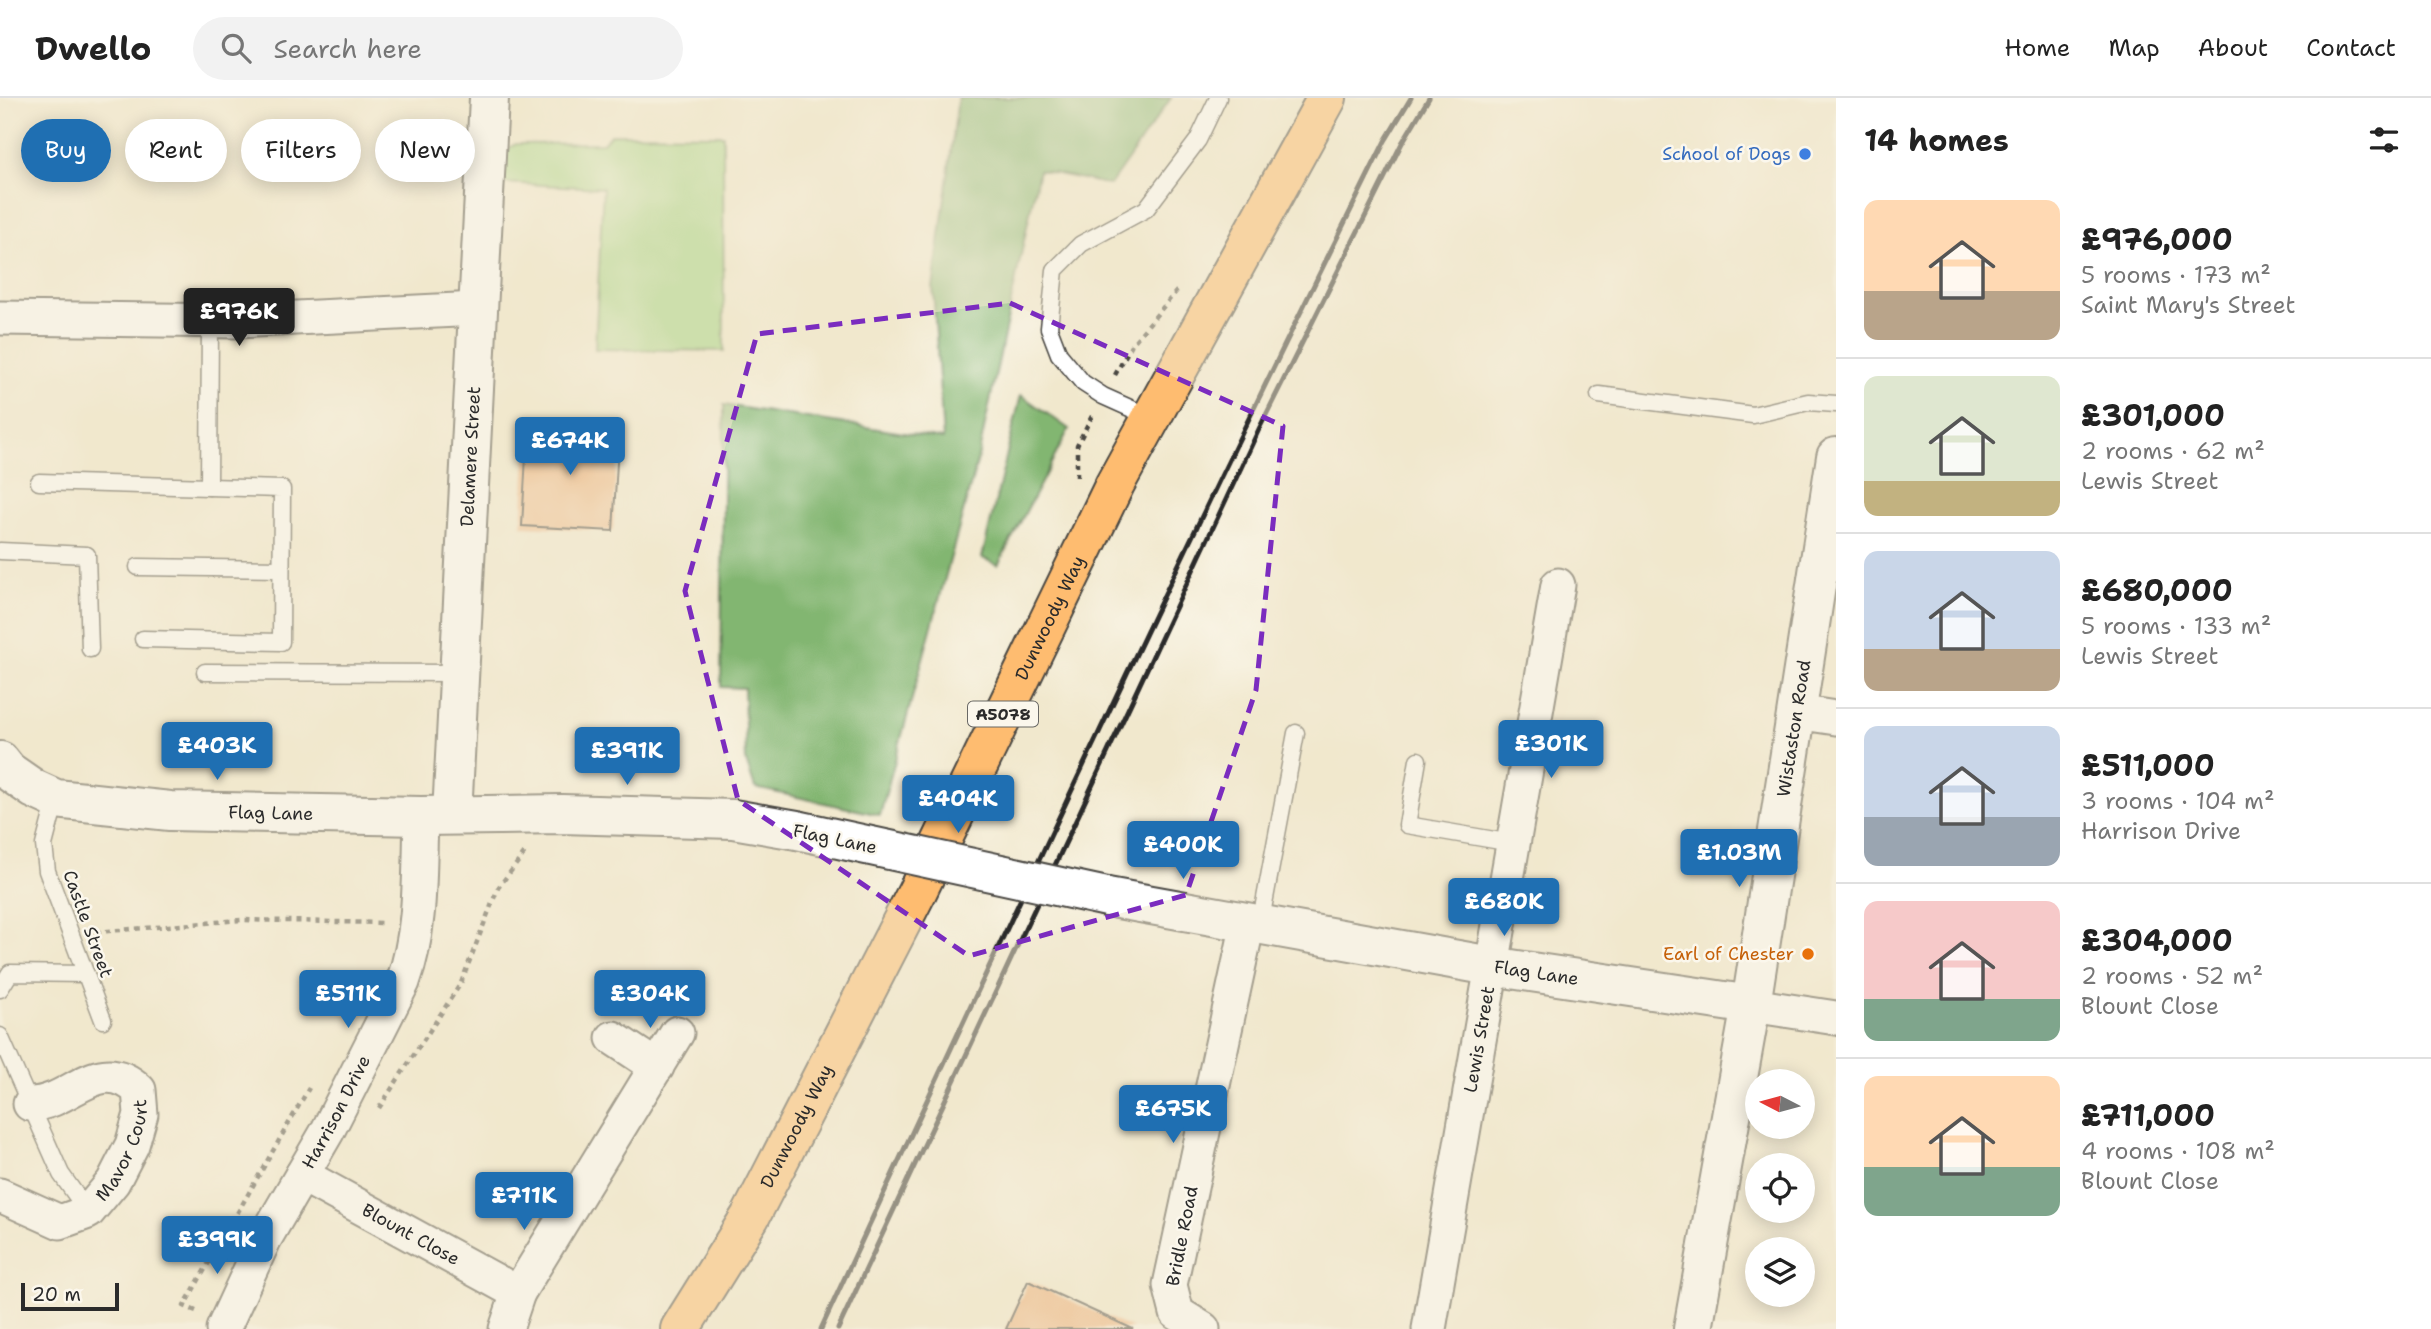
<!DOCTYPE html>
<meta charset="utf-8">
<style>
:root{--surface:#fff;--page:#f2f2f2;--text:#222;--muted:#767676;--line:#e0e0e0;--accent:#1f6fb2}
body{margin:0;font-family:"Shantell Sans",sans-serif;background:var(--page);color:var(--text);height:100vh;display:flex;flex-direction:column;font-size:26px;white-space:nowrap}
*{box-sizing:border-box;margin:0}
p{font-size:23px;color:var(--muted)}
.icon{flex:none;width:38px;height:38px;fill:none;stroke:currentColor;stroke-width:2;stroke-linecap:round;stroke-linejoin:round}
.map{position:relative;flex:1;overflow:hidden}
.panel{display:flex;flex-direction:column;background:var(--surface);width:595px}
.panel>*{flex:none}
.banner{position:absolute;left:21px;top:21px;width:665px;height:63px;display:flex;gap:14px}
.needle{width:46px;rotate:276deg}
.buttons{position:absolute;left:1745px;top:971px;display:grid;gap:14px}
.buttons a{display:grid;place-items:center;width:70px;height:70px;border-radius:50%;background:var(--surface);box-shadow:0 4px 18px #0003;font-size:35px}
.scale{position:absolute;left:21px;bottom:18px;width:98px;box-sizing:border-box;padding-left:7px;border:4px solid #2b2b2b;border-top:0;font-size:19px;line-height:24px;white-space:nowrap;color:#2b2b2b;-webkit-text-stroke:5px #fbf7ec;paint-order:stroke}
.price{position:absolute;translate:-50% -60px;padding:0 16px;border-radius:7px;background:var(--accent);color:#fff;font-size:23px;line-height:46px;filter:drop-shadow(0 2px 4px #0008)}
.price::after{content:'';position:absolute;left:50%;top:42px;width:21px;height:16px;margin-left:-10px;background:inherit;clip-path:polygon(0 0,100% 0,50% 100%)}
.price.selected{background:#222;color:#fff}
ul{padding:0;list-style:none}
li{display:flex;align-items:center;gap:21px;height:175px;padding:0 28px}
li+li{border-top:2px solid var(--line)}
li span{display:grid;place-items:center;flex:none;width:196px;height:140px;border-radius:14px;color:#555}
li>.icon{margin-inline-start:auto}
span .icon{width:84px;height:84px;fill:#fffc;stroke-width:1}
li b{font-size:30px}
h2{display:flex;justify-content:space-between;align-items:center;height:84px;padding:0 28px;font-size:30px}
.tag{padding:0 24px;border-radius:32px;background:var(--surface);box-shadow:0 4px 18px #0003;font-size:24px;line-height:63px}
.tag.selected{background:var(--accent);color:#fff}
header{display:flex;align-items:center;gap:42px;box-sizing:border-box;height:98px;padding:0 35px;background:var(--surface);border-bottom:2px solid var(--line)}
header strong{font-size:33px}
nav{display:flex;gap:38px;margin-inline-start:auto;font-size:24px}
.search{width:490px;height:63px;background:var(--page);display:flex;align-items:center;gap:18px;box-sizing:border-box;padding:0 24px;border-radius:38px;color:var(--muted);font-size:26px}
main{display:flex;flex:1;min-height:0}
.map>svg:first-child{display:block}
.green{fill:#a3d483;stroke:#678057;stroke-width:2}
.forest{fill:#82b671;stroke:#56704e;stroke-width:2}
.building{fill:#edab73}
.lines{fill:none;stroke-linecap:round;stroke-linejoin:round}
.service-casing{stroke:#494743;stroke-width:19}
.minor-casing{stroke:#494743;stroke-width:37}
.tertiary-casing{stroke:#494743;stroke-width:42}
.primary-casing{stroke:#494743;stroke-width:42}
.path{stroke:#494743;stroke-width:4.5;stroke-dasharray:5 5;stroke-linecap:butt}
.service{stroke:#fff;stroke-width:16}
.minor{stroke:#fff;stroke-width:33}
.tertiary{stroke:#fff;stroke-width:38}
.primary{stroke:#febc70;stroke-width:38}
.rail{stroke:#2b2b2b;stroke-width:5}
.tertiary-bridge-casing{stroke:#494743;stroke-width:42;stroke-linecap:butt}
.tertiary-bridge{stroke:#fff;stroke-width:38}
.marked{fill:none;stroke:#7b2cbf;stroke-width:5;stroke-dasharray:14 9;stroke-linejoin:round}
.shop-dot{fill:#3f7fe0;stroke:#fbf7ec;stroke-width:2.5}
.food-dot{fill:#e8710a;stroke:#fbf7ec;stroke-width:2.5}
.labels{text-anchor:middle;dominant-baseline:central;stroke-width:5;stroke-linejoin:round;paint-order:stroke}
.shield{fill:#fbf7ec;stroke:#696865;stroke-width:2}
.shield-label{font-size:16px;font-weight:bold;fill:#2b2b2b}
.shop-label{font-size:18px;fill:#366cbe;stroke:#fbf7ec;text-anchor:end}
.street-label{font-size:18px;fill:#2b2b2b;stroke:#fbf7ec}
.food-label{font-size:18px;fill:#c56008;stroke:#fbf7ec;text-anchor:end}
</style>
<header>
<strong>Dwello</strong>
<div class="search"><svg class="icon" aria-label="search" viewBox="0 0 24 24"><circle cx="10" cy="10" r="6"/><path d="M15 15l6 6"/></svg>Search here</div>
<nav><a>Home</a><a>Map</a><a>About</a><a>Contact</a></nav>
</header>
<main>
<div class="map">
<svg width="1836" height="1231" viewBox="0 0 1836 1231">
<rect width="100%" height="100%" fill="#fbf7ec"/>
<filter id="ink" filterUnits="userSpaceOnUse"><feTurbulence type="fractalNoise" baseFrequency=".0143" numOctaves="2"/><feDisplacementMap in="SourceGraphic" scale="14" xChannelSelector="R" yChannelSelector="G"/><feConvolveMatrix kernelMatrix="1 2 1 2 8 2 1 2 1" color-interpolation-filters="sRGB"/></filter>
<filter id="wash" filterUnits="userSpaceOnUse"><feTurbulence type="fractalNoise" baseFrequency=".00686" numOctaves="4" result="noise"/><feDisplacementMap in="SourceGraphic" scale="28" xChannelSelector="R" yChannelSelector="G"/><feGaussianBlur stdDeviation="1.57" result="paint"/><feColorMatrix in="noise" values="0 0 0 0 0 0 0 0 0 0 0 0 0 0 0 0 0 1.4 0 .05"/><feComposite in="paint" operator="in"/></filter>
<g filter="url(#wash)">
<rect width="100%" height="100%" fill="#f1e8cd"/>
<path class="green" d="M611 36 723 37 724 253 595 251 603 90 501 85 500 54 516 46 603 45Z"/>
<g class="forest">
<path d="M958 0H1171L1110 87 1039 72 978 360 880 717 755 690 746 663 744 590 721 589 724 307 943 341 933 190Z"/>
<path d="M1021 297 1069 331 998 467 982 460Z"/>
</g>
<g id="blocks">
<g class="building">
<path d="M528 324 619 330 613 433 522 428Z"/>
<path d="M1028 1183 1133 1231H1006Z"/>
</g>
</g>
</g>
<g filter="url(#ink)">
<use href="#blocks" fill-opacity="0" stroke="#494743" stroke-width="2"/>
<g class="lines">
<defs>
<g id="service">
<path d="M1599 297 1753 317 1808 304 1836 306"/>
<path d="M1152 320 1103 298 1083 285 1059 256 1049 230 1055 172 1081 146 1146 111 1198 42 1218 0"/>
<path d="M39 384 209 389 210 223"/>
<path d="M0 453 87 457 90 551"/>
<path d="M138 469 281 471"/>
<path d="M143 541 281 544 282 391 209 389"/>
<path d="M205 574 459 575"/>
<path d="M1418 662 1407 727 1512 745"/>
<path d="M56 701 44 747 47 773 103 922"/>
<path d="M1260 827 1296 635"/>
<path d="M0 891 10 875 86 876"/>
<path d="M0 938 61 1076 88 1114"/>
</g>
<g id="minor">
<path d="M0 220 238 223 477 211"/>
<path d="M1796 614 1836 620"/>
<path d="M1751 907 1836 920"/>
<path d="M613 940 657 969"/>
<path id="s1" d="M302 1077 518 1195 677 935"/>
<path id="s2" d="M0 1097 60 1124 88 1114 113 1084 132 1047 141 1016 139 992C98 954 72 1006 30 1006"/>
<path id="s3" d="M223 1231 264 1142 327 1034 403 884C422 831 419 773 421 718"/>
<path d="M506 1231 518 1195"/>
<path d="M1203 1231 1177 1215 1170 1187 1248 825"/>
<path id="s4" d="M1429 1231 1558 487"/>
</g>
<g id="tertiary">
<path id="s5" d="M0 663 8 673 34 691 56 701 170 713 421 718 562 716 733 721 797 732"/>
<path id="s6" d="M452 717 489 0"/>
<path id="s7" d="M1107 799 1491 868 1751 907"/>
<path id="s8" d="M1693 1231 1751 907 1836 359"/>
</g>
<g id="primary">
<path id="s9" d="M680 1231 750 1119 917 794 1115 386 1327 0"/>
</g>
</defs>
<use href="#service" class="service-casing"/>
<use href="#minor" class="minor-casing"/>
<use href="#tertiary" class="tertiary-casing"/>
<use href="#primary" class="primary-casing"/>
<g class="path">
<path d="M1115 277 1132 246 1180 189"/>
<path d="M1077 379V347L1092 318"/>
<path d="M96 834 241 822 384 825"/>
<path d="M379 1010 461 885 498 790 527 752"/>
<path d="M196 1213 184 1208 309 990"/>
</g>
<use href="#service" class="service"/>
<use href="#minor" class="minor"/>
<use href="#tertiary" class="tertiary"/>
<use href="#primary" class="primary"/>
<g class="rail">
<path d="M821 1231C1005 833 1190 435 1385 43L1411 0"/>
<path d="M838 1231 1260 329 1402 45 1429 0"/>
</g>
<defs>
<path id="tertiary-bridge" d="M797 732 1107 799"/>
</defs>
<use href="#tertiary-bridge" class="tertiary-bridge-casing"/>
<use href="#tertiary-bridge" class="tertiary-bridge"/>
</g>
</g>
<path d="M0 0H1836V1231H0ZM1010 205 1283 328 1256 592 1186 797 969 858 738 702 685 493 757 236Z" fill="#f1e8cd" fill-opacity=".55" fill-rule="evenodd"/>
<path class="marked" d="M1010 205 1283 328 1256 592 1186 797 969 858 738 702 685 493 757 236Z"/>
<circle class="shop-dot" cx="1805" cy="56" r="7"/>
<circle class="food-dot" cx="1808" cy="856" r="7"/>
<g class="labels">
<rect class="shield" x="968" y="603.5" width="70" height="25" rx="5"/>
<g class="shield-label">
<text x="1003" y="616">A5078</text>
</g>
<g class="shop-label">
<text x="1791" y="56">School of Dogs</text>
</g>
<g class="street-label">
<text stroke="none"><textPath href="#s6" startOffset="359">Delamere Street</textPath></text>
<text stroke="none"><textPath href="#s9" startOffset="802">Dunwoody Way</textPath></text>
<text stroke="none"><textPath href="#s8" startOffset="609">Wistaston Road</textPath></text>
<text stroke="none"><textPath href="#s5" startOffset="284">Flag Lane</textPath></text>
<text transform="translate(835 741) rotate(12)">Flag Lane</text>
<text transform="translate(88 826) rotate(70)">Castle Street</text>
<text stroke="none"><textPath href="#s7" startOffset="436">Flag Lane</textPath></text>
<text stroke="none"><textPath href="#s4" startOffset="294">Lewis Street</textPath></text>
<text stroke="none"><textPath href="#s3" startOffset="245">Harrison Drive</textPath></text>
<text stroke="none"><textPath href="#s9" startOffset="234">Dunwoody Way</textPath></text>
<text stroke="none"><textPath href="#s2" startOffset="168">Mavor Court</textPath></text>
<text stroke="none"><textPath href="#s1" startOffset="124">Blount Close</textPath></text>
<text transform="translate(1182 1138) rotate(-79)">Bridle Road</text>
</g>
<g class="food-label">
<text x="1794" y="856">Earl of Chester</text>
</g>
</g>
</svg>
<div class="buttons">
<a><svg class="needle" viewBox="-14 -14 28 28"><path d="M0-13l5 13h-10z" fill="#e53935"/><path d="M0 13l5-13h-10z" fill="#767676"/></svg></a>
<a><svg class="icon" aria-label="locate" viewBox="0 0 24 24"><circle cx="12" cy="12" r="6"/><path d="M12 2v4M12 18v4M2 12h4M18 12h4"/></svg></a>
<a><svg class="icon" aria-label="layers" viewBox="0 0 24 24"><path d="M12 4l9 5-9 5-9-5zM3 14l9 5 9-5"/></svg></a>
</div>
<div class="scale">20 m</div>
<b class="price selected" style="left:239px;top:250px">£976K</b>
<b class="price" style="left:570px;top:379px">£674K</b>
<b class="price" style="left:1551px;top:682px">£301K</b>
<b class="price" style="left:217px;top:684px">£403K</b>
<b class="price" style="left:627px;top:689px">£391K</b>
<b class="price" style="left:958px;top:737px">£404K</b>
<b class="price" style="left:1183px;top:783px">£400K</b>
<b class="price" style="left:1739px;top:791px">£1.03M</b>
<b class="price" style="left:1504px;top:840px">£680K</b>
<b class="price" style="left:348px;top:932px">£511K</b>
<b class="price" style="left:650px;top:932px">£304K</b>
<b class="price" style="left:1173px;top:1047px">£675K</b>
<b class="price" style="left:524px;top:1134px">£711K</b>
<b class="price" style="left:217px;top:1178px">£399K</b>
<div class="banner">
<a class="tag selected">Buy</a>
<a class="tag">Rent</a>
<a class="tag">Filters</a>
<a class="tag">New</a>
</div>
</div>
<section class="panel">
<h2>14 homes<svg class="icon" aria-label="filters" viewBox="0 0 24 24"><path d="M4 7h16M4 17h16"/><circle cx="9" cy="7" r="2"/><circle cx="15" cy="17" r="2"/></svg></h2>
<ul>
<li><span style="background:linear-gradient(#ffd9b3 65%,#b9a48a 0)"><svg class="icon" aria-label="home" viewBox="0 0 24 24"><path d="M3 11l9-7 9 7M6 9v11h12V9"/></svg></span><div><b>£976,000</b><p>5 rooms · 173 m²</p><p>Saint Mary's Street</p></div></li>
<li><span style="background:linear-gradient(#dfe7d0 75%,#c2b280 0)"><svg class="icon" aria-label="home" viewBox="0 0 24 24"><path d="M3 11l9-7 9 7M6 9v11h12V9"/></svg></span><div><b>£301,000</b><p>2 rooms · 62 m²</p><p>Lewis Street</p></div></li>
<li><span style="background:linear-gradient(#c9d6e8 70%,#b9a48a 0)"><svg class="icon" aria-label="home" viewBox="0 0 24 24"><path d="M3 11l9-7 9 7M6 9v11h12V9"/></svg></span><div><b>£680,000</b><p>5 rooms · 133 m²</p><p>Lewis Street</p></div></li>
<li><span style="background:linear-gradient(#c9d6e8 65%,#9aa5b1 0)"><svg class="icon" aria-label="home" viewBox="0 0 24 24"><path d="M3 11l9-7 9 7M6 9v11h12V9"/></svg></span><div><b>£511,000</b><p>3 rooms · 104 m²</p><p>Harrison Drive</p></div></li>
<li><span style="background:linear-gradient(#f6c9c9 70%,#7fa58c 0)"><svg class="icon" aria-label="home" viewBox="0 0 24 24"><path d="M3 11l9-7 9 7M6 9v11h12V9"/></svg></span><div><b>£304,000</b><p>2 rooms · 52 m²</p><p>Blount Close</p></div></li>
<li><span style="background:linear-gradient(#ffd9b3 65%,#7fa58c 0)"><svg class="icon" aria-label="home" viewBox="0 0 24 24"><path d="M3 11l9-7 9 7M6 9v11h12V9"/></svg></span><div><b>£711,000</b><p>4 rooms · 108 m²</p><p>Blount Close</p></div></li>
</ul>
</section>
</main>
